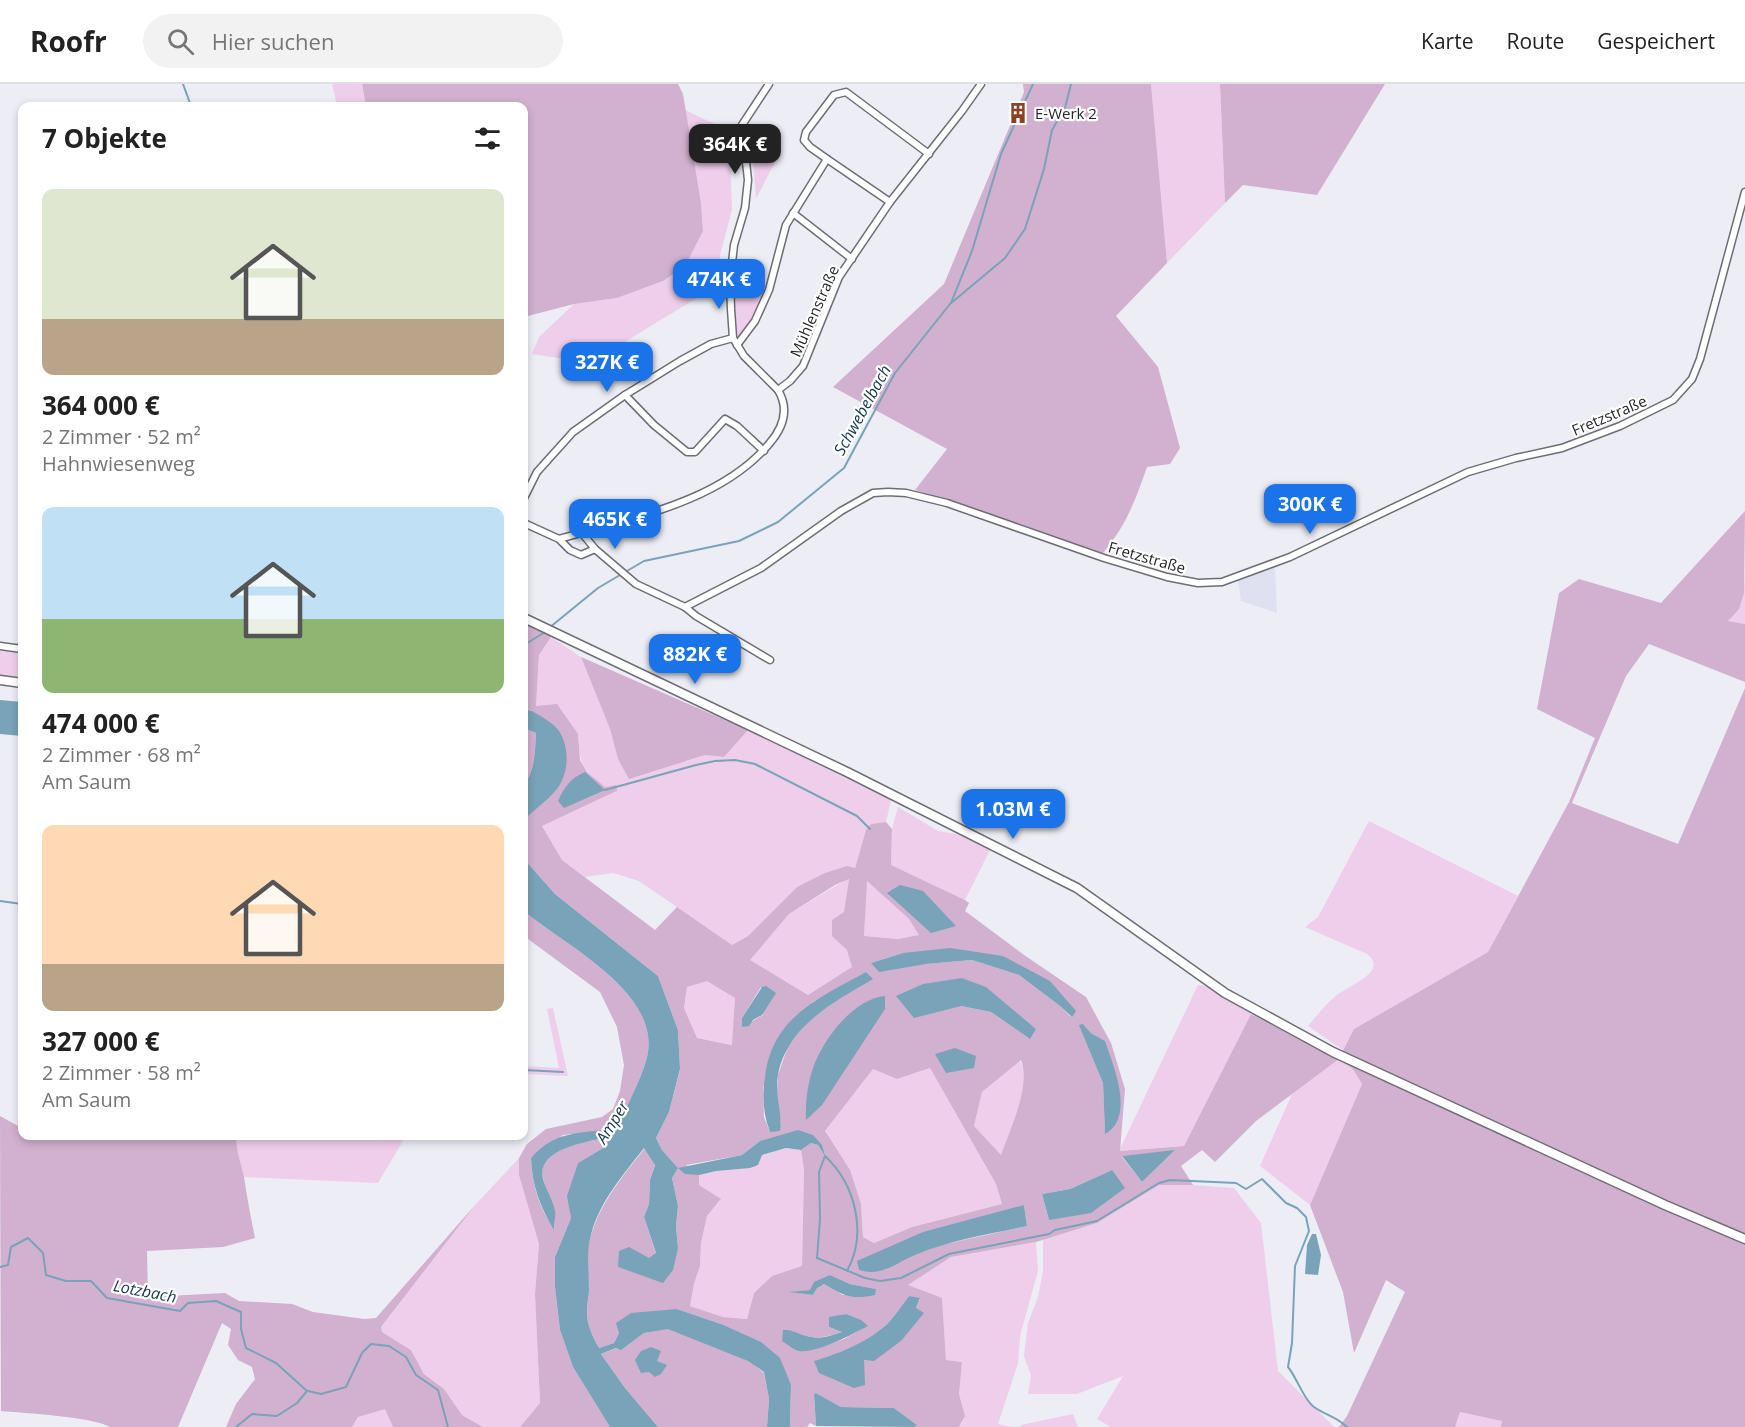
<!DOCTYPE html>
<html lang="de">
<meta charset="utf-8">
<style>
:root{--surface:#fff;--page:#f2f2f2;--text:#222;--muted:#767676;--line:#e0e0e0;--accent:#1a73e8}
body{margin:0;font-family:"Open Sans",sans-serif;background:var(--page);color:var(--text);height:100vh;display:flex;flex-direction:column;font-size:22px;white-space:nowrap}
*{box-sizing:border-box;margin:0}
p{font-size:20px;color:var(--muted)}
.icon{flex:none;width:33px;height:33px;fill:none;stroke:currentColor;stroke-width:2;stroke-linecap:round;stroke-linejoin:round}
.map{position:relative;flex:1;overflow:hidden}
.drawer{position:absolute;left:18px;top:18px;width:510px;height:1038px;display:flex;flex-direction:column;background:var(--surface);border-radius:12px;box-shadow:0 3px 9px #0003}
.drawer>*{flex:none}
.price{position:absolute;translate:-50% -51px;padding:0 14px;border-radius:12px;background:var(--accent);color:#fff;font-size:20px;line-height:39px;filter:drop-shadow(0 2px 3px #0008)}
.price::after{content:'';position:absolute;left:50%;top:36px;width:18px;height:14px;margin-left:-9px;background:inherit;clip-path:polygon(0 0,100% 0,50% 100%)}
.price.on{background:#222;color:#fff}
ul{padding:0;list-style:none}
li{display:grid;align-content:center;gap:12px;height:318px;padding:0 24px}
li span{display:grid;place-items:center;height:186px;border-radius:12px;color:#555}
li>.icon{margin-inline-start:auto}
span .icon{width:108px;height:108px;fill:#fffc;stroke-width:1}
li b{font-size:26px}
h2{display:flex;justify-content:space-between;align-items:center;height:72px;padding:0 24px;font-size:26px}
header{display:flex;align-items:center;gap:36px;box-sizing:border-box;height:84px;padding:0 30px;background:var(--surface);border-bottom:2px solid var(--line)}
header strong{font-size:28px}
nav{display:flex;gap:33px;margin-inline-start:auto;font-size:21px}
.search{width:420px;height:54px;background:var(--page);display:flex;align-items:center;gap:15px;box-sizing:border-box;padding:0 21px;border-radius:33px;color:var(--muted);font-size:22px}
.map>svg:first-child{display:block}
.built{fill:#dfe1f0}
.green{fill:#efceec}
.forest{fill:#d2b0cf;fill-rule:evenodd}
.water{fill:#79a3b9}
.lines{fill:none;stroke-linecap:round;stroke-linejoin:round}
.stream{stroke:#79a3b9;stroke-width:2}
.street-casing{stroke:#6d6e75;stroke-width:9}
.secondary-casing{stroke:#6d6e75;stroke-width:11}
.street{stroke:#fff;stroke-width:6}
.secondary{stroke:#fff;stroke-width:8}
.labels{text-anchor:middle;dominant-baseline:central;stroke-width:4.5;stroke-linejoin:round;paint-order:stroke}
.poi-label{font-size:15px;fill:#252528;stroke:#fff;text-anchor:start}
.street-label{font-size:15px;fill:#252528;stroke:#fff}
.water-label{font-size:16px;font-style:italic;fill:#123849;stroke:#fff}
</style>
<header>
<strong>Roofr</strong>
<div class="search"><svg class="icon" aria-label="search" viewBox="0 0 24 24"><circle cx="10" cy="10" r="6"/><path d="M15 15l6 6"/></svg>Hier suchen</div>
<nav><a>Karte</a><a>Route</a><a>Gespeichert</a></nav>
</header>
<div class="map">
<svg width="1745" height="1343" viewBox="0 0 1745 1343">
<rect width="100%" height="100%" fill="#ecedf5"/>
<path class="built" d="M1275 484 1277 529 1241 517 1238 495Z"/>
<g class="green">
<path d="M332 0H362L366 22H337Z"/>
<path d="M1151 0H1220L1225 119 1167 179Z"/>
<path d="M685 26 710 38 729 44 732 126 720 171V200L590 279 532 270 539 253 574 220 617 214 663 197 703 147 701 119Z"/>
<path d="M751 51 773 55 775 78 756 115Z"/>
<path d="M733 199H745L768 206 754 237 738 259 735 254Z"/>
<path d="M1745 487V540L1727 537C1744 520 1744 510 1745 487Z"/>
<path d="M551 553 581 573 610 645 618 675 687 677 705 671 724 673 748 646 891 716 886 738 871 740 866 746 855 784 797 803 748 852 732 861 639 797 613 789 585 793 562 776 542 742 616 708V701L605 704C581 683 580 681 578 650L536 622 539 571Z"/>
<path d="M0 566 22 569V595L0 591Z"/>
<path d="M898 723 938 747 961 751 990 766 965 816 891 781 892 745Z"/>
<path d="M1369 737 1518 812 1488 868 1354 945 1343 966 1308 942C1317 931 1326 920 1337 911 1345 905 1368 894 1372 886 1376 879 1372 874 1367 870L1305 843 1318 833Z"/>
<path d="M849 794C845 825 842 853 853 883L808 911 749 876 789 830Z"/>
<path d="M866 796 909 835 920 851 898 855 864 852Z"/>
<path d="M707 896 735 914 733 961 697 954 684 924 687 903Z"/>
<path d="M1198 901 1206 902 1251 930 1184 1062 1119 1067Z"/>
<path d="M553 924 568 992 524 990V982L559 984 547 925Z"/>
<path d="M1339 975 1353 985 1362 1000 1310 1121 1260 1082 1292 1010Z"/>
<path d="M1020 976C1032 1003 1010 1045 1001 1072L974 1042 982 1008Z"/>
<path d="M930 984 996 1100 1002 1120 912 1143 874 1159 863 1153 861 1120 825 1047 873 985 897 995Z"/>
<path d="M236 1052H406L378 1099 244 1093 236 1065Z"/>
<path d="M786 1064 801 1066 804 1086 802 1183 772 1192 754 1209 747 1235 723 1233 690 1222 694 1200 700 1182 701 1159 707 1132 721 1116 699 1101V1091Z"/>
<path d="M519 1074V1091L539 1160 535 1210 540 1319 520 1343H483L462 1331 444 1305 424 1290 411 1266 382 1248 381 1243 476 1120Z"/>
<path d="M1159 1101H1193L1234 1104 1261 1139 1278 1287 1334 1343H1111L1097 1335 1123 1292 1077 1310H1028L1031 1292 1024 1272 1028 1239 1038 1213 1043 1187V1155L1097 1139Z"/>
<path d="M1036 1158 1038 1187 1020 1252 1018 1279 998 1340 1012 1343H960L965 1332 959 1310 962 1278 946 1276 942 1215 907 1201 951 1173Z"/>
<path d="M385 1324 393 1343H352L358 1333Z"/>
<path d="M1460 1328 1503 1337 1501 1343H1455Z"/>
<path d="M1073 1330 1078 1343H1021V1341Z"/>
</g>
<g class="forest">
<path d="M362 0H678L683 10 701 119 703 147 685 182 663 197 617 214 574 220 524 233V22H366Z"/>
<path d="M1023 0H1151L1167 179 1116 232 1158 283 1180 364 1170 380 1147 383C1135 417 1127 440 1103 469L915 406 947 365 833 303 944 200 1024 8Z"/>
<path d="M1220 0H1385L1317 111 1243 101 1225 119Z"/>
<path d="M1745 427 1744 509 1739 525 1728 537 1745 540V598L1649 560 1626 592 1572 719 1678 760 1745 604V1343H1501L1502 1337 1460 1328 1455 1343H1339L1347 1332 1405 1208 1386 1196 1354 1269 1343 1208 1310 1121 1362 1000 1353 985 1339 975 1256 1037 1215 1078 1202 1066 1181 1082 1193 1101H1159L1097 1139 1036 1158 951 1173 908 1201 942 1214 946 1276 962 1278 959 1310 965 1332 959 1343H914L917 1341 894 1324 841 1323 816 1309 814 1310 816 1342 810 1339 807 1343H790L791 1301 721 1240 677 1225 619 1249 614 1259 599 1264C592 1252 586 1239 587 1225 587 1219 589 1212 589 1206 589 1197 587 1188 587 1178 588 1133 618 1098 645 1064L655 1080 650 1096 649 1120 644 1133 656 1170 649 1175 618 1183 643 1191 678 1164 676 1142 678 1122 672 1094 678 1084 662 1066 656 1054 669 1028 680 986 678 946 658 892 555 810 524 775V732L525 734 557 705 531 626 524 624V539L551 553 539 571 536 622 557 620 578 650 580 676 587 688 605 703 616 701 617 707 542 742 562 776 655 846 677 823 732 861 748 852 797 803 825 789 847 782 855 784 866 746 871 740 886 738 892 745 891 781 965 816 969 819 965 827 1024 871 1086 913 1111 959 1125 1005 1120 1067 1184 1062 1251 930 1339 974 1354 945 1488 868 1569 718 1595 654 1537 625 1559 509 1579 495 1661 519ZM849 795 844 828 832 836V852L847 866 852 883 808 911 750 876 789 830 835 801ZM867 797 909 835 919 851 898 855 864 852ZM903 869 1003 872 1075 927 1071 933 1060 922 1019 891 972 876 926 880 871 879ZM867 888 834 918 806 939 788 962 778 991 776 1016 781 1039 770 1048 764 1033 763 1003 813 918ZM707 897 735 914 732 961 697 954 684 924 687 903ZM761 903 763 931 742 943V934ZM986 904 1030 955 991 928 961 922ZM1080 941H1084L1092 950 1119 1033 1105 1049 1103 999ZM1021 976C1031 1003 1010 1045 1001 1071L974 1042 982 1008ZM930 984 996 1100 1002 1120 912 1143 874 1159 863 1153 861 1120 850 1086 825 1047 873 985 897 995ZM813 1051 824 1070 818 1061 811 1059 801 1066 804 1086 802 1182 772 1192 754 1209 747 1235 723 1233 690 1222 694 1200 700 1182 701 1159 707 1132 721 1115 699 1101V1091L686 1081 742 1071 760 1057ZM1174 1067 1142 1098 1122 1073V1072ZM1112 1086 1049 1136 1042 1110 1070 1105ZM1024 1121 1027 1142 941 1161 914 1171ZM830 1191 850 1200 876 1205 843 1211 824 1200 817 1203 813 1211 793 1208 811 1206ZM909 1212 920 1215 901 1257 874 1276 815 1277C841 1269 869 1258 889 1238 896 1230 903 1220 909 1212ZM846 1230 867 1242 844 1255 815 1265 783 1247C794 1245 802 1252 813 1253 823 1254 833 1251 843 1248L829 1243V1234Z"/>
<path d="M581 573 748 646 724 673 705 671 629 695 618 675 610 645Z"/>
<path d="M524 644 536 649C535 666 535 687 524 701Z"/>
<path d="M524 827C565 862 666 910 646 977 639 1000 626 1023 617 1045L563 1051 531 1074C532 1100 539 1124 554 1145 557 1121 548 1115 543 1094 536 1064 584 1059 603 1054L609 1056 608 1061 578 1079 568 1112 571 1134 555 1173V1203L560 1246 573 1283 610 1343H520L540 1319 535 1210 539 1160 519 1091V1074L527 1060 546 1045 602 1033 613 1025 620 1007 624 981 617 943 600 908 524 852Z"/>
<path d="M0 1032 22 1044V1052H236C236 1067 241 1079 244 1093 247 1114 251 1134 255 1154L223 1163 147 1167 148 1213 225 1209 239 1217 292 1220 313 1228 364 1235 376 1234 476 1120 381 1243 382 1248 411 1266 424 1290 444 1305 462 1331 483 1343H393L385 1325 358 1333 352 1343H226L236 1320 255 1295 252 1283 238 1276 228 1261 231 1245 222 1239 178 1343H110C94 1333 23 1329 1 1327Z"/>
<path d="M668 1244 749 1277 764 1289 769 1315 767 1343H658L625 1304 601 1270 617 1264 622 1265 644 1249Z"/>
</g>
<g class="water">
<path d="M0 616 22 618V652L0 650Z"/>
<path d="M524 624C532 626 554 639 559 647 570 664 569 689 557 705 548 716 535 725 525 735L524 732V701C535 687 535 666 536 649L524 644Z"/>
<path d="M585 688 605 706 564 724 558 717C564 703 571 694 585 688Z"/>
<path d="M524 775 555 810 658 892 678 946 680 985 669 1028 656 1054 662 1066 678 1084 742 1071 760 1057 798 1046 813 1051 822 1061 825 1072 818 1061 811 1059 801 1066 786 1064 762 1071 758 1081 750 1084 716 1087 699 1091 685 1090 678 1084 672 1094 678 1122 676 1142 678 1164 673 1186 663 1199 618 1183 619 1167 629 1163 649 1174 656 1169 644 1133 649 1120 650 1096 655 1081 644 1064C624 1090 599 1118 591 1151 586 1169 589 1187 589 1206 589 1212 587 1219 587 1225 586 1239 592 1252 599 1264L614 1259 619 1249 616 1239 631 1229 677 1225 721 1240 761 1258 780 1274 791 1301 790 1343H767L769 1315 764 1288 748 1277 668 1245 644 1249 621 1266 616 1264 601 1270 625 1304 658 1343H610L573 1283 560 1246 555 1203V1173L571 1134 567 1112 578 1079 608 1061V1056L603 1054C584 1059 536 1065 543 1095 546 1106 553 1116 555 1127 556 1132 554 1140 554 1146 540 1123 532 1101 531 1074 556 1045 582 1050 617 1044 626 1023 639 1000 646 977 666 910 565 862 524 827Z"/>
<path d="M900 801 923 807 956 842 931 849 887 809Z"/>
<path d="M950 864 1003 872 1050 897 1076 927 1072 933 1060 922 1019 891 972 876 926 880 879 888 871 879 903 869Z"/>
<path d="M866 888 873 895C834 918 787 942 778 991 774 1011 783 1029 780 1047L770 1048C763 1030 762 1012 765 993 772 933 819 914 866 888Z"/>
<path d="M962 894 986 903 1036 945 1030 955 991 928 961 922 914 934 896 912 923 900Z"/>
<path d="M766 902 776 909 762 931 753 936 749 942 742 943V934L762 903Z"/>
<path d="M885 912V925L822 1021 806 1036C805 1017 808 998 814 981 825 953 854 915 885 912Z"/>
<path d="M1083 940 1092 950 1105 957C1113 981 1136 1034 1105 1050L1103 999 1079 941Z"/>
<path d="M955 964 976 972 974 984 946 989 935 970Z"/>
<path d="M1175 1066 1142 1098 1122 1072Z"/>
<path d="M1112 1086 1125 1104 1091 1129 1049 1136 1042 1110 1070 1105Z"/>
<path d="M1024 1121 1027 1142C990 1150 950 1156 915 1171 896 1179 881 1193 859 1186L857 1177 923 1148Z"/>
<path d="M1312 1150H1316L1321 1171 1318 1191 1305 1190 1307 1161Z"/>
<path d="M830 1191 850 1200 876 1205 875 1211C852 1216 844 1212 824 1200L817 1204 813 1211 789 1208 810 1206 814 1198Z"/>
<path d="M909 1212 920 1214 916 1224 924 1229 901 1257 874 1277 864 1276 865 1301 854 1304 819 1289 814 1277C840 1269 869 1258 889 1238 896 1230 903 1220 909 1212Z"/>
<path d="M846 1230 861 1236 868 1242C853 1250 815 1270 799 1267 794 1266 787 1260 782 1257L783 1246C794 1245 802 1252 812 1253 822 1255 833 1251 842 1248L829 1243V1233Z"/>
<path d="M651 1263 661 1267 657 1277 667 1281 661 1290 655 1293 649 1288 641 1289 635 1276 641 1267Z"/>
<path d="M816 1309 841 1323 894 1324 917 1341 914 1343 816 1342 814 1310Z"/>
</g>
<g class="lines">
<g class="stream">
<path d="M183 0 191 22"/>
<path d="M951 219 972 167 1001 70 1033 0"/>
<path d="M549 544 598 504 644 477 739 457 778 438 844 384 895 289 950 220 1005 174 1025 145 1044 85 1052 46 1065 24 1071 0"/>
<path d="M524 561 545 548"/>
<path d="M605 706 696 681 715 677 735 676 755 680 857 732 870 745"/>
<path d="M0 817 22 820"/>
<path d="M524 986 563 988"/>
<path d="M0 1183 8 1181 11 1163 28 1154 43 1169 46 1191 66 1197H91L107 1214 180 1227 188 1219 216 1217 241 1228V1245L246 1264 276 1279 307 1307"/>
<path d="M847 1187C868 1149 855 1100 825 1072L819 1088 820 1135 817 1174 865 1194 880 1197 901 1194 949 1170 1049 1150 1055 1146 1097 1137 1159 1099 1170 1096 1236 1099 1246 1105 1262 1095 1286 1119 1297 1124 1306 1133 1309 1147 1295 1182 1292 1259 1288 1283C1297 1294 1304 1316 1314 1323 1325 1331 1337 1333 1347 1343"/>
<path d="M308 1307 321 1310 346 1303 362 1269 371 1260 389 1262 406 1273 416 1291 438 1306 448 1343"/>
<path d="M236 1343 252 1330 277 1332 297 1319 307 1307"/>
</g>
<defs>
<g id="street">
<path d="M769 0 742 41 748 96 745 124 734 161 730 197 731 225 733 254 744 272 778 306"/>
<path d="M827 75 890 118"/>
<path d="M793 129 852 175"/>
<path d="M737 261 755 237 769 206 786 141 827 75 810 63 804 56 806 48 834 11 846 8 929 70"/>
<path d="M625 311 654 341 687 368H695L725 335 737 342 764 367"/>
<path d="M524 414 537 388 573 348 625 311 680 277 711 260 733 254"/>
<path d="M524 439 559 455 570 466 581 471 595 465"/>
<path d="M582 449 595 465 636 500 685 523 696 532 770 576"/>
<path d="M559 455C630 434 719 419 769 360 783 344 790 326 778 306L790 297 803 282 839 193 890 118 962 27 981 0"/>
<path d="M685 523 761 484 841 427 873 409 888 408 906 409 947 419 1104 474 1167 493 1198 499 1222 498 1290 473 1468 388 1516 374 1562 364 1620 342 1673 316 1692 295 1700 275 1745 108"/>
<path d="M0 562 22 565"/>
</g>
<g id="secondary">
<path d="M524 534 847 688 1077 804 1225 909 1333 968 1665 1121 1745 1155"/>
<path d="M0 596 22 599"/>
</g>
</defs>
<use href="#street" class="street-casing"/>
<use href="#secondary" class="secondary-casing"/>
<use href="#street" class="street"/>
<use href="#secondary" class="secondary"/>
</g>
<defs>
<symbol id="building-bare" viewBox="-9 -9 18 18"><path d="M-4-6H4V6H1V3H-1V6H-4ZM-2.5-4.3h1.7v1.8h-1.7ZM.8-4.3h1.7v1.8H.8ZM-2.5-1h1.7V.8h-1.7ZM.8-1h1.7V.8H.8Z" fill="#8b4323" stroke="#fff" stroke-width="2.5" paint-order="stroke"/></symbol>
</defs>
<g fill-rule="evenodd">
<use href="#building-bare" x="1003" y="14" width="30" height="30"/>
</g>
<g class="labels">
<g class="poi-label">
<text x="1035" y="29">E-Werk 2</text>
</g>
<g class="street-label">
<text transform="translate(814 227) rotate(-66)">Mühlenstraße</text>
<text transform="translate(1609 331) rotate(-23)">Fretzstraße</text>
<text transform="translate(1147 473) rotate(16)">Fretzstraße</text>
</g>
<g class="water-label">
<text transform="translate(862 326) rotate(-61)">Schwebelbach</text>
<text transform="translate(612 1038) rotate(-58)">Amper</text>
<text transform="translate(145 1207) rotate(11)">Lotzbach</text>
</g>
</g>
</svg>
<b class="price on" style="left:735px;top:91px">364K €</b>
<b class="price" style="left:719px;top:226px">474K €</b>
<b class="price" style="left:607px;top:309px">327K €</b>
<b class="price" style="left:1310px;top:451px">300K €</b>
<b class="price" style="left:615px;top:466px">465K €</b>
<b class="price" style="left:695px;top:601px">882K €</b>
<b class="price" style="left:1013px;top:756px">1.03M €</b>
<section class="drawer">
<h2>7 Objekte<svg class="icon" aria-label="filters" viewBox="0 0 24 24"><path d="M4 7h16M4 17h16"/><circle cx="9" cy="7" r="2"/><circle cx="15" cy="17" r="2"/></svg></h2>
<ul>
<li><span style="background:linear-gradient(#dfe7d0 70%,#b9a48a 0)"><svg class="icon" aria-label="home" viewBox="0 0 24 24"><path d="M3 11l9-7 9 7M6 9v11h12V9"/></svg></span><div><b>364 000 €</b><p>2 Zimmer · 52 m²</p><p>Hahnwiesenweg</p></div></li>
<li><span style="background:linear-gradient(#bfe0f5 60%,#8fb573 0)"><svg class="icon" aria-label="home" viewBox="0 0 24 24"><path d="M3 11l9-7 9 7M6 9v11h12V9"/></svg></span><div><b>474 000 €</b><p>2 Zimmer · 68 m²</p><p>Am Saum</p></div></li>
<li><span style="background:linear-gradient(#ffd9b3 75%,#b9a48a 0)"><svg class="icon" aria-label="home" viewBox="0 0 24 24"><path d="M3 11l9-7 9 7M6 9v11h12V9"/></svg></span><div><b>327 000 €</b><p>2 Zimmer · 58 m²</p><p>Am Saum</p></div></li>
</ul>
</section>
</div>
